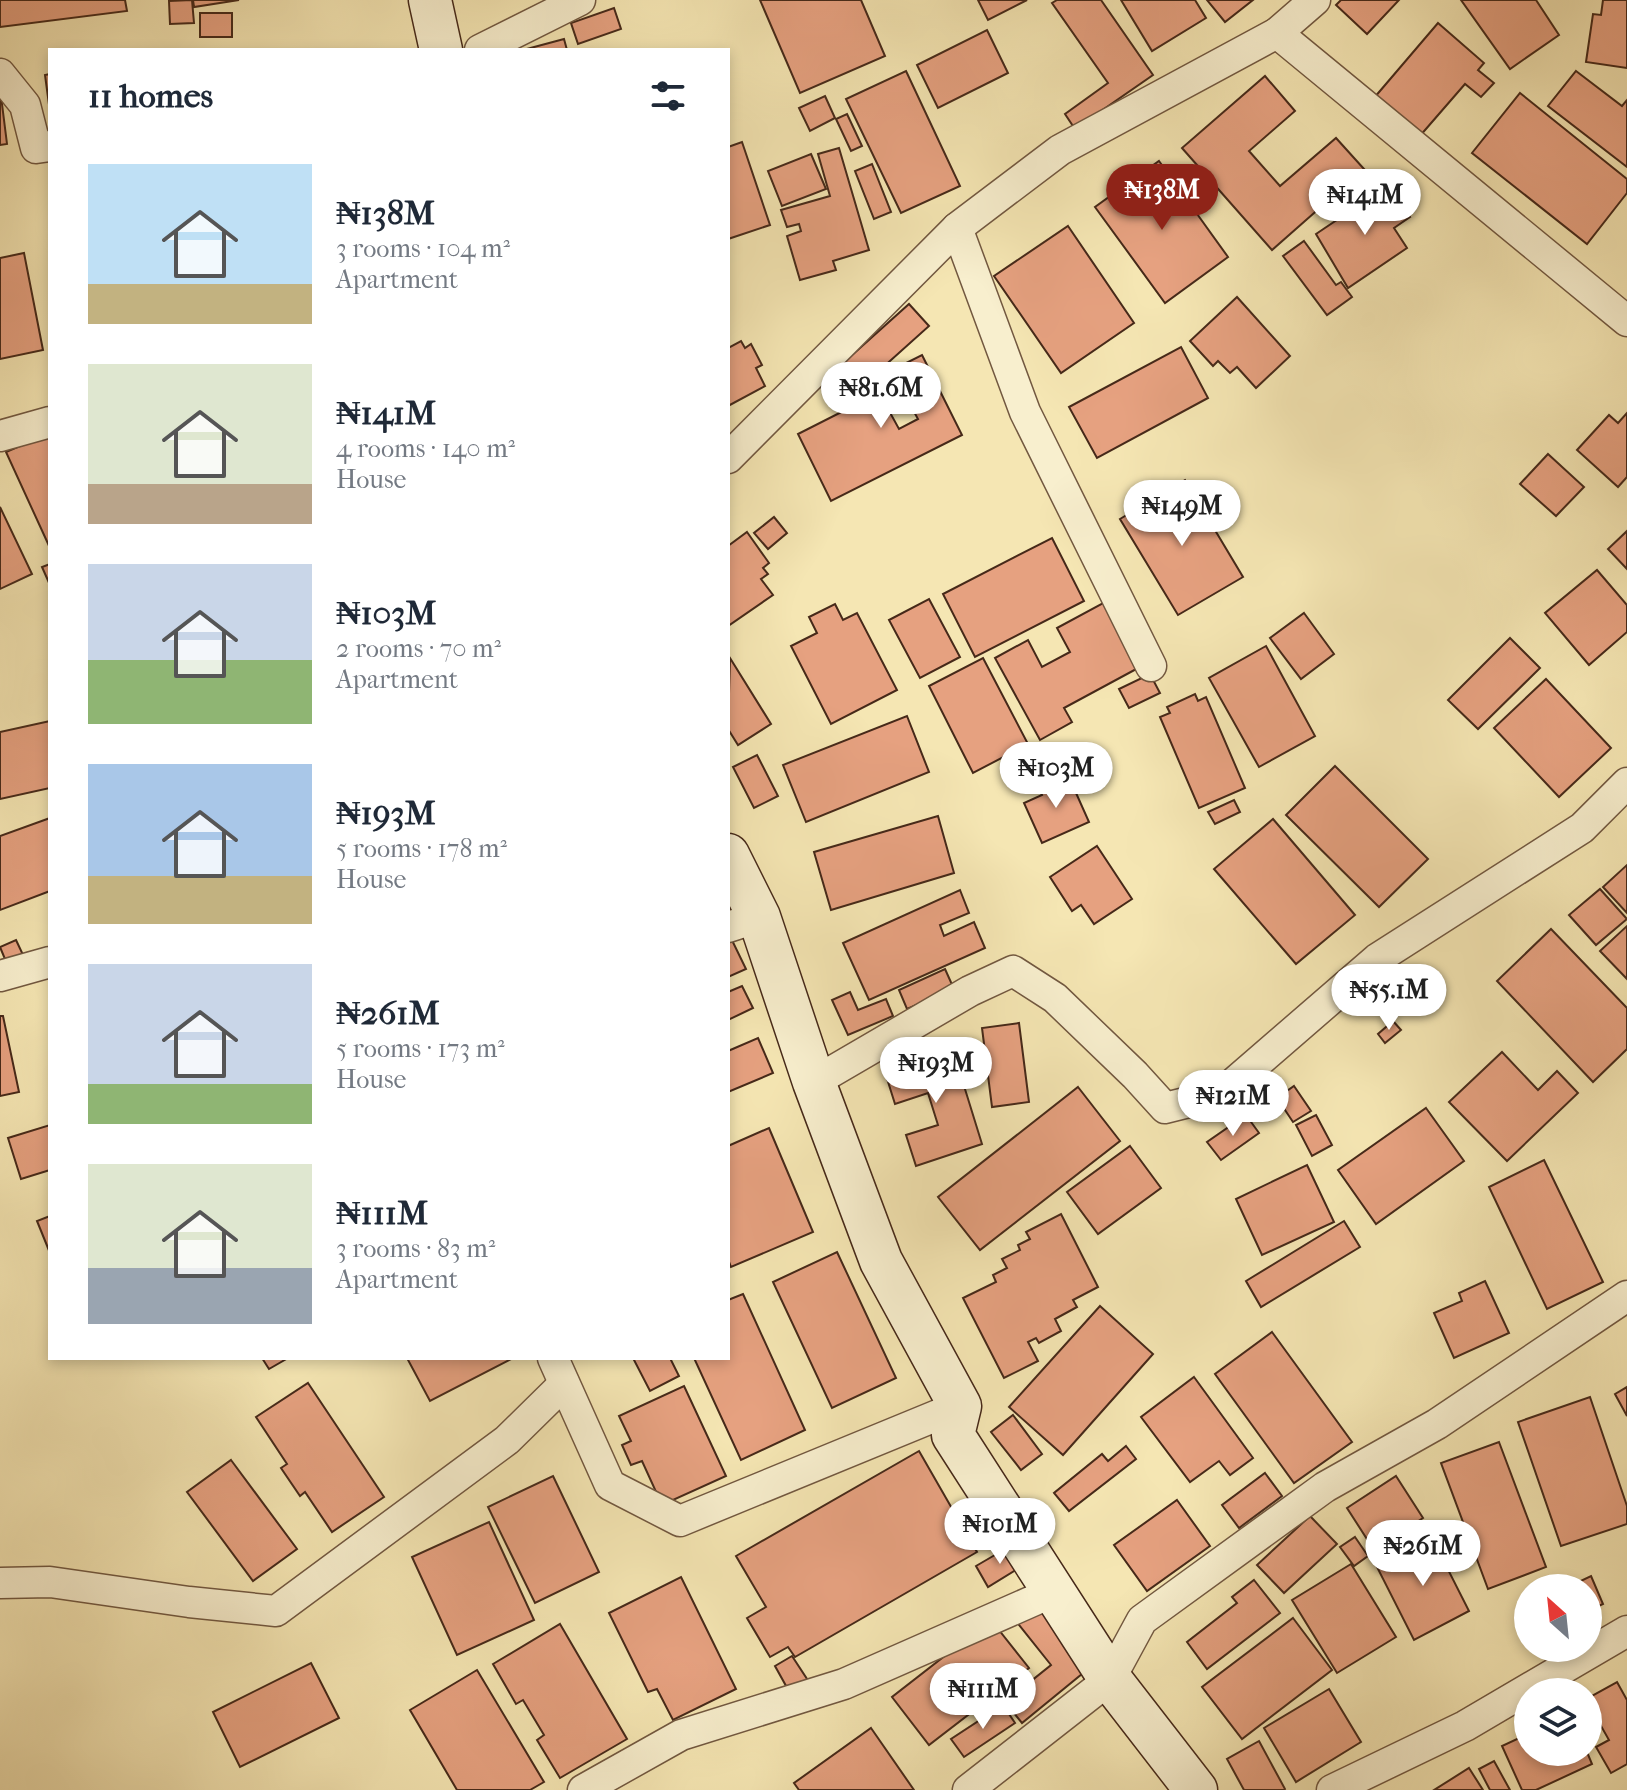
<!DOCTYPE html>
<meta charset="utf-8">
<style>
:root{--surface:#fff;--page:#f6f6f7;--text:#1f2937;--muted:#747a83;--accent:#8f2418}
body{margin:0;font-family:"IM FELL French Canon",serif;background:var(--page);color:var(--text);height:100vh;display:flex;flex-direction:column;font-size:30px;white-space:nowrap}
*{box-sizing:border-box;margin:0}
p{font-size:26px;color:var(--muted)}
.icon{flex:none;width:44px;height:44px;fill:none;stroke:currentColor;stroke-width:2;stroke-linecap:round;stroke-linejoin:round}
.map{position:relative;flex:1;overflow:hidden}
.drawer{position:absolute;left:48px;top:48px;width:682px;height:1312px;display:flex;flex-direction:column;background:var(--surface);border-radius:0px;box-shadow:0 4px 12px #0003}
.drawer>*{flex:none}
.needle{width:52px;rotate:333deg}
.fabs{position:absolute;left:1514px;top:1574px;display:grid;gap:16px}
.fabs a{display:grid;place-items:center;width:88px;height:88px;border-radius:50%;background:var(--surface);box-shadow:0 4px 12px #0003;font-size:40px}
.price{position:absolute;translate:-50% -68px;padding:0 18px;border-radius:28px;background:#fff;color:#222;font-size:26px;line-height:52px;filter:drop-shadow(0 2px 4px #0008)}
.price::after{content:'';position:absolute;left:50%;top:48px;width:24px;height:18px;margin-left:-12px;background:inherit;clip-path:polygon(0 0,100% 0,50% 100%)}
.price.on{background:var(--accent);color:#fff}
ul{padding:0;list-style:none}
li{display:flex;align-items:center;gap:24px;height:200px;padding:0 40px}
li span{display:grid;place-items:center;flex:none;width:224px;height:160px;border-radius:0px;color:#555}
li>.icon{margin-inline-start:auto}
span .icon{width:96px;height:96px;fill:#fffc;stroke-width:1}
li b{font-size:34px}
h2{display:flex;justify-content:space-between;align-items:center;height:96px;padding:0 40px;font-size:34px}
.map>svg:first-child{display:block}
.building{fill:#e6a180;stroke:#462919;stroke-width:2;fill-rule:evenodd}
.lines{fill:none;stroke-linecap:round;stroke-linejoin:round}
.street-casing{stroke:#725840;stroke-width:33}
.secondary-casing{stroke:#462919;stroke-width:45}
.street{stroke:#f8efce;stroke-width:30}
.secondary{stroke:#f8efce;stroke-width:42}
</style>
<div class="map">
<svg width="1627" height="1790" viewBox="0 0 1627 1790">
<rect width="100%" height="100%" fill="#f5e6b3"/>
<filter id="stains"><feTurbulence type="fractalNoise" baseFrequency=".0025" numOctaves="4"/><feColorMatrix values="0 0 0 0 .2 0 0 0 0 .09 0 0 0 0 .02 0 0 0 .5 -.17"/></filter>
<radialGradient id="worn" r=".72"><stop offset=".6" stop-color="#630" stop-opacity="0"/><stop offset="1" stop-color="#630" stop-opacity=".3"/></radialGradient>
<g class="building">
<path d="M0 0H125L127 11 0 27Z"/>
<path d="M192 0 194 23 170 24 169 1Z"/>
<path d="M193 0H239L194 7Z"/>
<path d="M760 0H861L885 56 800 93Z"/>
<path d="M978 0H1027L988 20Z"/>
<path d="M1057 0H1101L1153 75 1075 129 1065 114 1108 83 1052 3Z"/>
<path d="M1121 0H1195L1206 18 1152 51Z"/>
<path d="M1207 0H1253L1225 22Z"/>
<path d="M1341 0H1399L1367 34 1336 5Z"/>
<path d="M1461 0H1536L1559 35 1510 69Z"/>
<path d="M1603 0H1627V68L1586 62 1593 14 1601 15Z"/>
<path d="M614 8 621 29 578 44 571 23Z"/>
<rect x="200" y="13" width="32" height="24"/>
<path d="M1438 23 1484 63 1478 70 1494 83 1481 97 1465 84 1419 137 1374 98Z"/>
<path d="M987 30 1008 73 938 108 917 65Z"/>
<path d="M564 39 567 50H523Z"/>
<path d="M906 71 960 186 901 213 846 99Z"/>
<path d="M1576 71 1622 106 1627 100V167L1548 106Z"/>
<path d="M50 74V112L45 75Z"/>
<path d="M1265 76 1295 111 1249 151 1280 186 1336 138 1364 169 1272 250 1182 148Z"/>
<path d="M0 88 7 144 0 145Z"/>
<path d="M1520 93 1627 179V193L1587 244 1472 153Z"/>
<path d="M825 96 835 118 810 131 799 108Z"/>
<path d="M847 114 862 146 851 151 836 119Z"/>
<path d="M742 142 770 225 728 239V147Z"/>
<path d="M839 148 869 250 833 261 836 270 800 280 787 236 801 231 799 224 787 227 781 210 830 196 818 154Z"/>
<path d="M811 154 826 189 782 206 768 171Z"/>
<path d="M1159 161 1228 257 1165 303 1095 207Z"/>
<path d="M872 164 891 212 874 219 855 171Z"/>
<path d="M1389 185 1410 217 1394 228 1407 248 1348 288 1316 234Z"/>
<path d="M1068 226 1134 323 1061 373 994 276Z"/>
<path d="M1304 241 1336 285 1341 282 1352 297 1327 315 1283 256Z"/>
<path d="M24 253 43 350 0 359V258Z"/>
<path d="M1237 297 1290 356 1256 388 1237 367 1230 373 1218 361 1213 366 1190 341Z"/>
<path d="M909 304 929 326 842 404 822 382Z"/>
<path d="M741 341 745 348 751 344 762 365 756 368 765 386 728 406V348Z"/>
<path d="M1181 347 1208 398 1097 458 1069 407Z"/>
<path d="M922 355 962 435 831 501 798 434 877 394 870 381ZM907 399 918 419 899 429 888 409Z"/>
<path d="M1627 413V477L1618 487 1577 450 1609 415 1618 423Z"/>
<path d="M50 433V548L6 452Z"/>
<path d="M1548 454 1584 487 1556 516 1520 484Z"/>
<path d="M1185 480 1243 577 1178 615 1120 519Z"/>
<path d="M0 507 32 574 0 589Z"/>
<path d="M774 517 787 533 768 549 754 533Z"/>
<path d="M1627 531V569L1608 549Z"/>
<path d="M747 532 769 563 763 568 768 574 761 579 773 595 728 626V546Z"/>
<path d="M1052 538 1084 601 975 657 943 594Z"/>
<path d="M50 564V585L42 567Z"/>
<path d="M1597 570 1627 605V632L1589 665 1545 613Z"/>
<path d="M929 599 960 657 920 678 889 620Z"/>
<path d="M1105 602 1140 667 1064 708 1072 722 1040 740 995 658 1028 640 1042 667 1070 652 1057 628Z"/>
<path d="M835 604 843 620 857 613 897 690 831 724 791 646 817 633 809 617Z"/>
<path d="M1304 613 1334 654 1301 679 1270 638Z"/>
<path d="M1510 638 1540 668 1478 729 1448 700Z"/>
<path d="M1266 646 1315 736 1259 767 1209 678Z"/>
<path d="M730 658 771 724 738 745 728 729Z"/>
<path d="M983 658 1028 744 973 773 929 686Z"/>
<path d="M1150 674 1160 693 1129 708 1119 689Z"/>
<path d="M1546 679 1611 748 1559 797 1494 728Z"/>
<path d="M1195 694 1198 701 1206 697 1245 788 1199 808 1160 717 1170 713 1167 707Z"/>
<path d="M907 716 929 772 806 822 783 765Z"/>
<path d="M50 721V788L0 799V732Z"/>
<path d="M757 755 778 796 754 808 733 767Z"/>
<path d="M1335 766 1428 859 1379 907 1286 815Z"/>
<path d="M1068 775 1089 822 1042 843 1024 803 1042 795 1039 788Z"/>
<path d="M1234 800 1240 812 1215 824 1208 812Z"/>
<path d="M938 816 954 873 831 910 814 852Z"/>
<path d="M50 818V891L0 910V836Z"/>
<path d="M1273 819 1355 915 1296 964 1214 869Z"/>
<path d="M1097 846 1132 899 1094 924 1081 905 1072 911 1050 877Z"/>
<path d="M1627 865V913L1603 887Z"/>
<path d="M1600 889 1627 919 1596 945 1569 915Z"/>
<path d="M960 890 969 913 940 925 944 936 974 922 985 948 869 1000 843 943Z"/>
<path d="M1627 926V979L1600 951Z"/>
<path d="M1551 929 1627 1008V1049L1593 1082 1497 981Z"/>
<path d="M728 932 746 969 728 977Z"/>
<path d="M16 940 24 957 7 964 0 947Z"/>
<path d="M945 969 954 989 907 1009 899 990Z"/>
<path d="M742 986 753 1008 728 1020V992Z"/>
<path d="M850 992 858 1010 886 999 893 1016 848 1035 832 1000Z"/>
<path d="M0 1016H3L19 1092 0 1096Z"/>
<path d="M1393 1021 1401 1030 1385 1043 1378 1034Z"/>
<path d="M1019 1023 1029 1102 992 1107 982 1028Z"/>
<path d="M758 1038 773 1073 728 1092V1051Z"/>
<path d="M952 1047 982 1144 916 1166 906 1135 938 1125 928 1093 895 1104 884 1069Z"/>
<path d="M1502 1052 1538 1090 1557 1071 1578 1093 1507 1161 1449 1102Z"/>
<path d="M1294 1086 1311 1111 1293 1122 1277 1098Z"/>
<path d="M1078 1087 1120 1141 980 1250 938 1197Z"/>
<path d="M1426 1108 1464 1161 1376 1224 1338 1170Z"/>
<path d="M1246 1115 1259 1133 1221 1160 1207 1142Z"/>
<path d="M1316 1115 1332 1145 1312 1156 1296 1125Z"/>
<path d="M50 1125V1170L21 1179 8 1138Z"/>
<path d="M769 1128 813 1232 731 1267 728 1259V1146Z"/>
<path d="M1130 1146 1161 1188 1098 1234 1067 1192Z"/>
<path d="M1544 1160 1603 1282 1547 1309 1489 1187Z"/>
<path d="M1307 1165 1334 1222 1262 1255 1236 1199Z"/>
<path d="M1061 1214 1098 1287 1073 1300 1077 1307 1055 1319 1061 1331 1039 1343 1036 1338 1028 1342 1038 1361 1004 1378 963 1298 996 1282 993 1275 1007 1268 1002 1259 1020 1250 1018 1245 1030 1239 1026 1232Z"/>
<path d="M50 1216V1253L37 1221Z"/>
<path d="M1344 1221 1360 1247 1261 1307 1246 1281Z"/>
<path d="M837 1252 896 1378 832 1408 773 1282Z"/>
<path d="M1485 1281 1509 1333 1454 1358 1434 1313 1462 1301 1459 1293Z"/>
<path d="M743 1294 805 1430 741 1460 694 1358H728V1300Z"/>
<path d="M1100 1306 1153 1354 1063 1455 1009 1407Z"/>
<path d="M1272 1332 1352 1442 1294 1483 1215 1374Z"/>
<path d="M262 1358H288L269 1369Z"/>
<path d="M407 1358H513L430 1401Z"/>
<path d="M633 1358H670L679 1376 650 1391Z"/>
<path d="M1194 1377 1253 1458 1230 1475 1219 1461 1190 1482 1141 1417Z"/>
<path d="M308 1383 384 1497 332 1532 305 1492 300 1496 281 1468 287 1464 256 1417Z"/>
<path d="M684 1386 726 1476 662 1505 642 1461 631 1465 622 1445 631 1441 619 1416Z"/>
<path d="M1627 1387V1416L1615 1394Z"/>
<path d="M1590 1397 1627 1506V1524L1561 1546 1518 1422Z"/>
<path d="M1013 1415 1042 1454 1021 1470 991 1432Z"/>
<path d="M1499 1442 1546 1567 1488 1589 1441 1463Z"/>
<path d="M1126 1446 1136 1459 1069 1511 1054 1493 1102 1454 1108 1461Z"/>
<path d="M919 1451 977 1552 795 1657 788 1647 770 1657 747 1618 766 1607 736 1556Z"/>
<path d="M231 1460 297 1549 253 1581 187 1492Z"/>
<path d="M1265 1473 1282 1496 1239 1528 1222 1505Z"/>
<path d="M553 1476 599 1572 535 1603 488 1507Z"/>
<path d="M1396 1476 1423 1518 1374 1550 1347 1508Z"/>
<path d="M1177 1500 1210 1546 1147 1591 1114 1545Z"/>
<path d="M1310 1516 1337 1544 1284 1593 1257 1565Z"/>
<path d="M489 1522 534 1620 457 1655 412 1557Z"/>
<path d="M1430 1534 1469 1611 1414 1640 1377 1567 1406 1552 1404 1547Z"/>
<path d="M1355 1537 1368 1556 1354 1566 1340 1547Z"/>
<path d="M1012 1545 1024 1565 988 1587 976 1566Z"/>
<path d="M1351 1564 1396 1637 1337 1673 1292 1600Z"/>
<path d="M1591 1576 1603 1604 1588 1611V1588H1566Z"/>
<path d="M681 1577 736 1689 673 1720 657 1689 648 1692 609 1613Z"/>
<path d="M1254 1580 1280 1613 1207 1669 1187 1642 1237 1603 1232 1597Z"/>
<path d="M1049 1605 1088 1669 1022 1723 1005 1702 1051 1665 1012 1616Z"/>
<path d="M1293 1618 1332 1670 1242 1739 1202 1687Z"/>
<path d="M1595 1618 1602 1635 1588 1642V1621Z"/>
<path d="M991 1620 1029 1668 929 1745 892 1697Z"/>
<path d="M1528 1620V1639L1524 1640 1517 1624Z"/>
<path d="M560 1624 627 1739 560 1778 537 1740 544 1735 523 1700 516 1704 493 1664Z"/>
<path d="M792 1656 809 1682 790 1693 775 1666Z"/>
<path d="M311 1663 339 1718 240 1767 213 1712Z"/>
<path d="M477 1670 544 1782 530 1790H457L410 1710Z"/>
<path d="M1617 1682 1627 1700V1764L1611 1773 1596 1747 1609 1740 1588 1703V1698Z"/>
<path d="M1329 1689 1361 1742 1296 1782 1264 1728Z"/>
<path d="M1003 1705 1015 1723 964 1757 951 1739Z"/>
<path d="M871 1728 914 1790H799L794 1783Z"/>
<path d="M1528 1734V1752H1587L1592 1764 1536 1790H1522L1502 1746Z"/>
<path d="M1259 1741 1285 1789 1284 1790H1244L1227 1759Z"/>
<path d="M1494 1761 1510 1790H1490L1479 1769Z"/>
<path d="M1469 1768 1483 1790H1434Z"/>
</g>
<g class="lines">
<defs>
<g id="street">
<path d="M1277 33 1627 321"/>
<path d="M480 50 580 0"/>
<path d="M0 74 25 105 36 148 50 146"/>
<path d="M957 228 1025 412 1151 666"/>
<path d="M0 436 50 422"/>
<path d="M728 458 957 228 1060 150 1277 33 1315 0"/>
<path d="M728 927 759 917"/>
<path d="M0 976 50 962"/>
<path d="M814 1082 970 991 1013 971 1055 998 1135 1075 1165 1108 1221 1094 1377 959 1582 828 1627 783"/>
<path d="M553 1358 610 1485 680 1521 960 1406"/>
<path d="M0 1583 50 1582 189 1602 276 1611 507 1440 564 1384"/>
<path d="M583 1790 681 1735 844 1684 1053 1592"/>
<path d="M968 1790 1110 1679 1142 1620 1325 1487 1437 1424 1627 1296"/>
<path d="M1332 1790 1465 1726 1627 1631"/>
</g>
<g id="secondary">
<path d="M430 0 441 50"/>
<path d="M728 855 759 917 814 1082 881 1261 960 1406 953 1435 1110 1679 1196 1790"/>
</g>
</defs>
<use href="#street" class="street-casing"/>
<use href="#secondary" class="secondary-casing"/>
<use href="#street" class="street"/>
<use href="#secondary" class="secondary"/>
</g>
<rect width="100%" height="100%" filter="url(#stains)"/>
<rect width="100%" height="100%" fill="url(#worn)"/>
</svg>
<div class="fabs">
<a><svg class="needle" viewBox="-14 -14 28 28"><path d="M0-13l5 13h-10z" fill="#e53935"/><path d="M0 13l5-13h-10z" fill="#747a83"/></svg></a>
<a><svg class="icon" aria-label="layers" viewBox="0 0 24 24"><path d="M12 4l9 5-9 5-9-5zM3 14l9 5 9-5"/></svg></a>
</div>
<b class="price on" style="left:1162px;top:232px">₦138M</b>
<b class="price" style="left:1365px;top:237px">₦141M</b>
<b class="price" style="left:881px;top:430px">₦81.6M</b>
<b class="price" style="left:1182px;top:548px">₦149M</b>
<b class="price" style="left:1056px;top:810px">₦103M</b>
<b class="price" style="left:1389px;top:1032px">₦55.1M</b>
<b class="price" style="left:936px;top:1105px">₦193M</b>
<b class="price" style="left:1233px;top:1138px">₦121M</b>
<b class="price" style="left:1000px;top:1566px">₦101M</b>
<b class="price" style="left:1423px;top:1588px">₦261M</b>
<b class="price" style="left:983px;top:1731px">₦111M</b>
<section class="drawer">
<h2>11 homes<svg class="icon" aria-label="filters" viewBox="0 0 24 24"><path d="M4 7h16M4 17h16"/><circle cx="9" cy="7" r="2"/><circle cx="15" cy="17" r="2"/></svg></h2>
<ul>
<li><span style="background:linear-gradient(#bfe0f5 75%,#c2b280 0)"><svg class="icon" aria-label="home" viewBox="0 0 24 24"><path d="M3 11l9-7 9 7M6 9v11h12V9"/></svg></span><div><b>₦138M</b><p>3 rooms · 104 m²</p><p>Apartment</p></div></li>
<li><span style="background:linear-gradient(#dfe7d0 75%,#b9a48a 0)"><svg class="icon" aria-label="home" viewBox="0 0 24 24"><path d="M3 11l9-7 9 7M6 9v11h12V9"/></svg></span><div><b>₦141M</b><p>4 rooms · 140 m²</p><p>House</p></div></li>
<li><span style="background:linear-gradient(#c9d6e8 60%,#8fb573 0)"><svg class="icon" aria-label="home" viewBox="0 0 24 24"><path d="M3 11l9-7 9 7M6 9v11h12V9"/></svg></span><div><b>₦103M</b><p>2 rooms · 70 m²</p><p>Apartment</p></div></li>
<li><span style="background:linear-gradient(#a9c7e8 70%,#c2b280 0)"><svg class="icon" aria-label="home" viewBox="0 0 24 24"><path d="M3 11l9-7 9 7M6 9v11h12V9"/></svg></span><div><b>₦193M</b><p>5 rooms · 178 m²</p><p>House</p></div></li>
<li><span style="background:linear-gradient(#c9d6e8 75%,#8fb573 0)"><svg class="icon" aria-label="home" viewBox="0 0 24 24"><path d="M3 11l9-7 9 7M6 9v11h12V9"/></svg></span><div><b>₦261M</b><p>5 rooms · 173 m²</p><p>House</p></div></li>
<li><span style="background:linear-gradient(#dfe7d0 65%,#9aa5b1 0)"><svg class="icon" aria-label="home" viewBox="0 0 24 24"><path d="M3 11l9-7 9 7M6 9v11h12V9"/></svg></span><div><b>₦111M</b><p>3 rooms · 83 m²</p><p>Apartment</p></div></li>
</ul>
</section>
</div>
